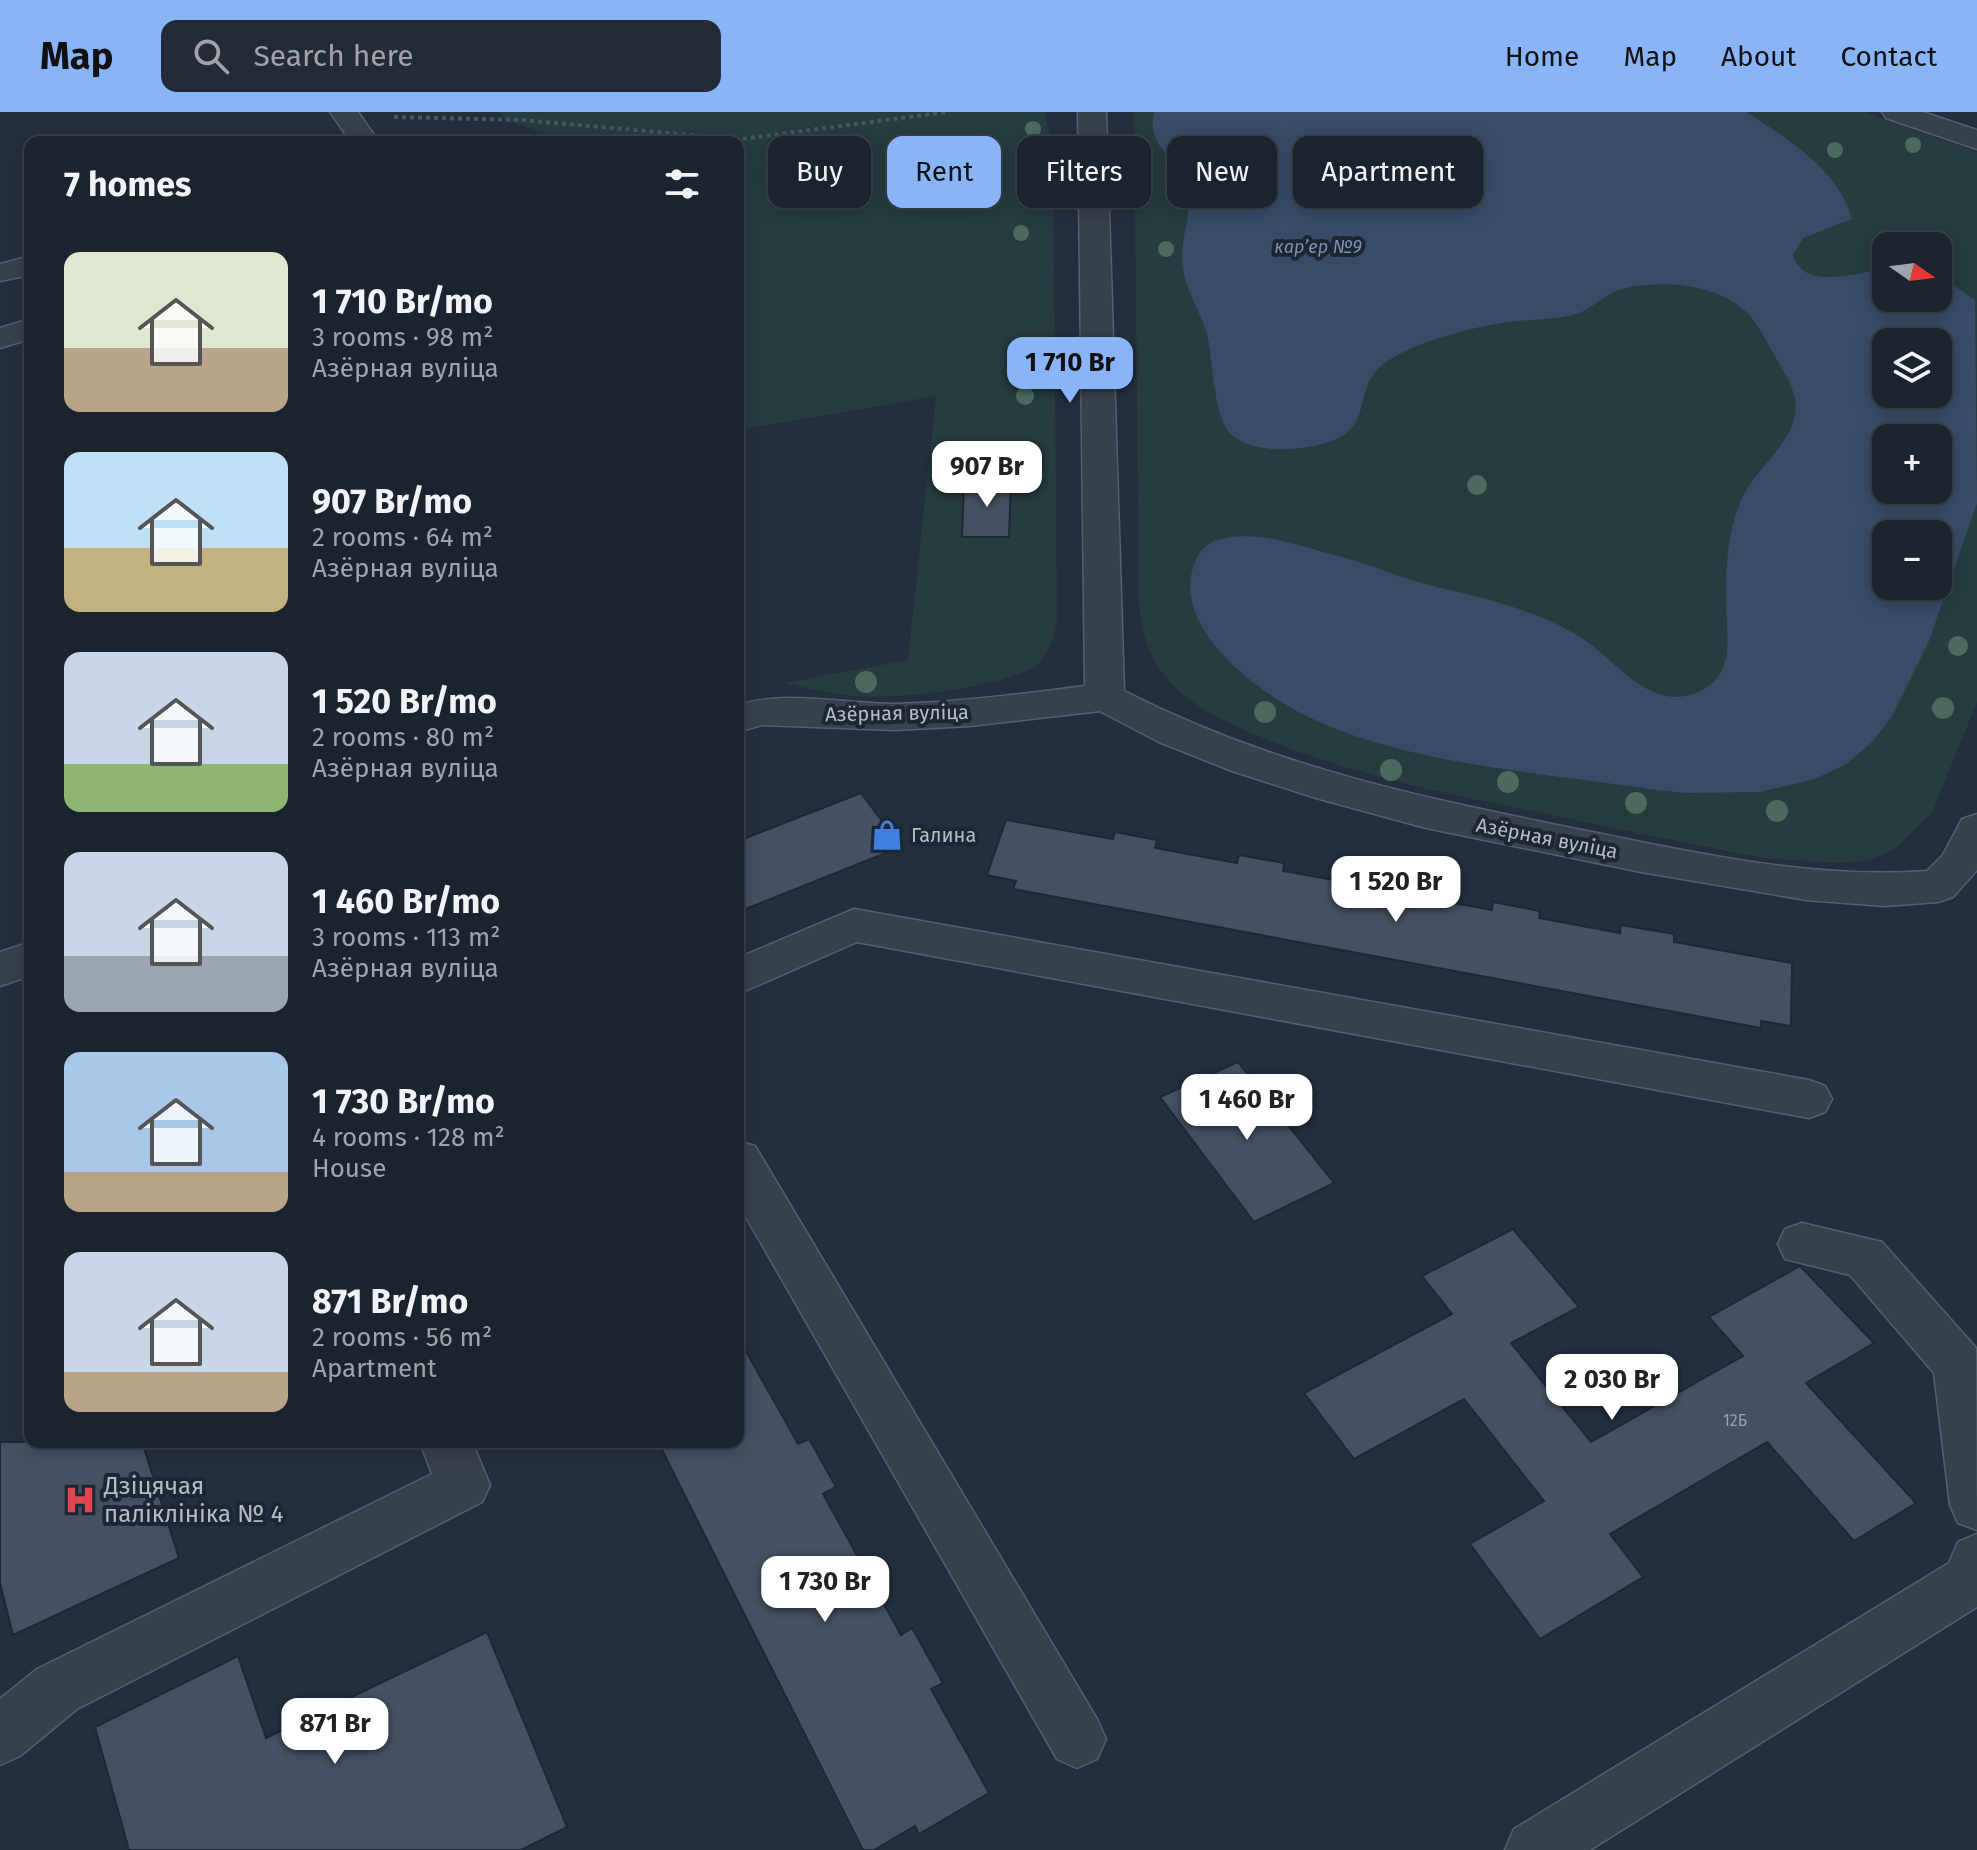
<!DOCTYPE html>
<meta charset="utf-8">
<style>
:root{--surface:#1b232e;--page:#242b36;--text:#f1f3f6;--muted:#a0a4aa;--line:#39404a;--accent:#8ab4f8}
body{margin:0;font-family:"Fira Sans",sans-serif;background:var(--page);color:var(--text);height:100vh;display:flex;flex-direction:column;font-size:30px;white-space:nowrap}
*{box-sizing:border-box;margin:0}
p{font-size:26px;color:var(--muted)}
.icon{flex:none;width:44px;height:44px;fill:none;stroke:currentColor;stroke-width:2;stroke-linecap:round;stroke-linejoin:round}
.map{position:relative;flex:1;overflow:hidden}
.side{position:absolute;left:24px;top:24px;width:720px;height:1312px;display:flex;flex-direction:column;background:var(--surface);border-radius:16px;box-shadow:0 4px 20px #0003,0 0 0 2px var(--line)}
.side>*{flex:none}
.hud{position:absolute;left:768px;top:24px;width:760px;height:72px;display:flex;gap:16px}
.needle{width:52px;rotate:104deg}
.tools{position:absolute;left:1872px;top:120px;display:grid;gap:16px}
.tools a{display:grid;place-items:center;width:80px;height:80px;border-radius:16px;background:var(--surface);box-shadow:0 4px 20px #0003,0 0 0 2px var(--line);font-size:40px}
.price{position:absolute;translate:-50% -68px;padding:0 18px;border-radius:16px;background:#fff;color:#222;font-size:26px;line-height:52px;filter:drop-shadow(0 2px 4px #0008)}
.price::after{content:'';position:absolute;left:50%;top:48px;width:24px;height:18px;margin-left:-12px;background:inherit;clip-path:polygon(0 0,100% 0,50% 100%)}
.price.selected{background:var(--accent);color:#111}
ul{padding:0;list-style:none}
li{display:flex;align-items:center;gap:24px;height:200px;padding:0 40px}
li span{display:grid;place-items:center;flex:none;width:224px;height:160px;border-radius:16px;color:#555}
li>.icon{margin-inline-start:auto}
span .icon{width:96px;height:96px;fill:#fffc;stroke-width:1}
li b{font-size:34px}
h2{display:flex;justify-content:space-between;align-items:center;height:96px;padding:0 40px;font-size:34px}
.chip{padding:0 28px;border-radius:16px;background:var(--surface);box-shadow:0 4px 20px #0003,0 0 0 2px var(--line);font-size:28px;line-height:72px}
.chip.selected{background:var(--accent);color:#111}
header{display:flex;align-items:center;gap:48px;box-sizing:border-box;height:112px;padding:0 40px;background:var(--accent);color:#111}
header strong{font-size:38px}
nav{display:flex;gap:44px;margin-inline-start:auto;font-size:28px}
.search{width:560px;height:72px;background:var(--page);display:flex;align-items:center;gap:20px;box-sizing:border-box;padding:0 28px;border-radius:16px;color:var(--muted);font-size:30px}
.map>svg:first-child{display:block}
.green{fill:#263c3f;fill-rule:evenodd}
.water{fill:#394c67;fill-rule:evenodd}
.building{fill:#455162;stroke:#1f2835;stroke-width:2}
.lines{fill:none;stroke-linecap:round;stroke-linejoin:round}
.minor-casing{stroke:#565f6c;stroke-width:3}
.path{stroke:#44595c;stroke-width:4;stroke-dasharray:4 4;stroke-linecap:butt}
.minor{fill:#38414e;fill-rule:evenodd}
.tree{fill:#4b6a5d}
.labels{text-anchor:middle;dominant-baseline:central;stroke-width:8;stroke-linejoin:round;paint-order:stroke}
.number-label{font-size:16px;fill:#98a1af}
.far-water-label{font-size:18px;font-style:italic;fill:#7c92b1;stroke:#1d2633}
.street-label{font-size:20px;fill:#b4bcc9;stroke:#1d2633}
.poi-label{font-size:20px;fill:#b4bcc9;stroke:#1d2633;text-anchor:start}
.near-poi-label{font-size:24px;fill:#b4bcc9;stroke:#1d2633;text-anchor:start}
</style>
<header>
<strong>Map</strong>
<div class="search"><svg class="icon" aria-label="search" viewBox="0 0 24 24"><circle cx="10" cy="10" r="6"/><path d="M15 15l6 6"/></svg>Search here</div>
<nav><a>Home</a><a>Map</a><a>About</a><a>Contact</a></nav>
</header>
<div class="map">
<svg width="1977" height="1738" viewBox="0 0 1977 1738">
<rect width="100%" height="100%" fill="#242f3e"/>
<g class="green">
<path d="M500 0H1044L1053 35 1057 508C1054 522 1051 537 1042 548 1021 573 910 585 876 585 845 585 815 578 785 571L908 548 936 284 738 318V30H572L505 8Z"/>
<path d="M1134 0H1866L1977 40V590L1932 701 1894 738 1868 748 1837 751 1763 746C1688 731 1612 716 1537 700 1446 682 1354 663 1268 628 1237 615 1198 599 1174 574 1150 550 1143 525 1139 493ZM1886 134H1938V186H1886ZM1886 230H1938V282H1886ZM1886 326H1938V378H1886ZM1886 422H1938V474H1886Z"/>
</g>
<path class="water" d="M1154 0H1746C1787 26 1839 58 1852 107L1803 126 1793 143C1804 180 1857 160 1886 157V186H1938V163L1975 188 1977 391 1929 529 1891 606 1871 631 1846 652 1815 667 1760 680 1686 681 1649 677C1538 660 1385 651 1288 594 1244 568 1171 510 1195 450 1200 437 1208 430 1221 427 1259 417 1306 436 1342 445 1370 452 1397 465 1425 472 1477 485 1530 495 1577 523 1612 543 1646 598 1693 582 1738 567 1726 525 1726 487 1725 467 1727 446 1730 426 1734 405 1740 385 1753 368 1771 343 1803 318 1794 283 1790 267 1780 254 1772 239 1764 225 1757 209 1744 198 1715 172 1663 168 1626 176 1602 181 1593 199 1572 203 1552 208 1530 207 1510 210 1472 215 1412 230 1382 253 1356 273 1370 310 1340 325 1313 339 1258 344 1233 324 1212 308 1214 245 1206 218 1198 195 1183 174 1182 148 1181 124 1193 99 1188 75 1180 41 1146 41 1154 0ZM1886 230H1938V282H1886ZM1886 326H1938V378H1886ZM1886 422H1938V474H1886Z"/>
<g class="building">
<path d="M1011 369 1009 425H962L964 370Z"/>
<path d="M861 681 901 735 738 800V729Z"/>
<path d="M1006 708 1113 727 1115 720 1157 728 1155 736 1237 751 1239 743 1284 751 1283 759 1362 773 1364 765 1411 774 1410 783 1492 798 1493 790 1540 799 1539 806 1620 821 1621 813 1674 822V830L1792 851 1791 914 1761 909V916L1013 777 1016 769 987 763Z"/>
<path d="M1238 950 1334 1071 1254 1110 1160 985Z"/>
<path d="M1513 1117 1579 1195 1511 1231 1591 1330 1743 1244 1709 1205 1800 1154 1874 1231 1806 1271 1916 1391 1854 1429 1767 1330 1610 1422 1643 1465 1540 1527 1470 1432 1544 1389 1464 1287 1354 1347 1304 1281 1452 1202 1422 1164Z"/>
<path d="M738 1225 798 1332 809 1327 836 1375 823 1382 901 1523 912 1516 943 1571 931 1577 989 1681 919 1722 915 1714 874 1738H863L658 1330H738Z"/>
<path d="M0 1330H142L179 1446 13 1523 0 1471Z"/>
<path d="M487 1520 567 1715 521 1738H129L95 1615 238 1544 266 1626Z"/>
</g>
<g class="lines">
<defs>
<g id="minor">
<path d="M330 0H358L379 30H351Z"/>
<path d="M1078 0H1106L1124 579C1280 658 1428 687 1597 721 1704 743 1818 767 1927 759L1943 743 1962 707 1977 702V758L1953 785 1938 790 1885 794 1806 788 1641 760 1426 716 1316 686 1232 659 1159 630 1100 599 970 614 895 618 762 613 738 620V593C787 578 845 592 896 592 960 590 1023 582 1085 574Z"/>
<path d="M1882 0H1923L1977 18V37L1886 6Z"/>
<path d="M30 144V163L0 169V152Z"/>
<path d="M30 207V227L0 236V216Z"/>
<path d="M854 797 1809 968 1825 974 1832 987 1825 1000 1809 1006 857 830 738 882V846Z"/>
<path d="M30 830V864L0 874V840Z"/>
<path d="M738 1029 755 1034 1097 1607 1106 1627 1097 1647 1077 1656 1057 1647 738 1091Z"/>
<path d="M1802 1111 1882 1130 1976 1236 1977 1418 1958 1411 1950 1393 1934 1261 1850 1163 1785 1147 1778 1132 1785 1117Z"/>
<path d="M420 1330H472L490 1373 482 1390 77 1597 20 1644 0 1653V1587L37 1557 432 1362Z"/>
<path d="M1977 1422V1495L1590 1738H1505L1514 1717 1949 1451 1958 1430Z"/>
</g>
</defs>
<use href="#minor" class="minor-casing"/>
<g class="path">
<path d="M394 5 522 8 736 27"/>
<path d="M719 30 947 0"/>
</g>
<use href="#minor" class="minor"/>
</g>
<g class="tree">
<circle cx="1033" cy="17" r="8"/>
<circle cx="1913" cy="33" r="8"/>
<circle cx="1835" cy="38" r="8"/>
<circle cx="1021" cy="121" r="8"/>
<circle cx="1166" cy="137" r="8"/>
<circle cx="1025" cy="284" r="9"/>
<circle cx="1020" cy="339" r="9"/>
<circle cx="1477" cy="373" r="10"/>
<circle cx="1958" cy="534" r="10"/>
<circle cx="866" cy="570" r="11"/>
<circle cx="1943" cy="596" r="11"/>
<circle cx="1265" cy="600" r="11"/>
<circle cx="1391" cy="658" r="11"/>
<circle cx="1508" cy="670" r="11"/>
<circle cx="1636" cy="691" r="11"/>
<circle cx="1777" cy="699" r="11"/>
</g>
<defs>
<symbol id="shop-bare" viewBox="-9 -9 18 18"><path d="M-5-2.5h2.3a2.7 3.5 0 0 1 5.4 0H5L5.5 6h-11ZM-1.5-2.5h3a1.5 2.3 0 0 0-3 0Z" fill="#3f7fe0" stroke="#1d2633" stroke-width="2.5" paint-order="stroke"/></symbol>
<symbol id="hospital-bare" viewBox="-9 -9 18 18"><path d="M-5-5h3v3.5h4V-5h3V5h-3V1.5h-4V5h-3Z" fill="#e0444e" stroke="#1d2633" stroke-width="2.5" paint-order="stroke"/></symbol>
</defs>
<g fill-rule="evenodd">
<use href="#shop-bare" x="865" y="701" width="44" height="44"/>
<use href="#hospital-bare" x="58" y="1366" width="44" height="44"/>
</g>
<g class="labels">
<g class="number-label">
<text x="1735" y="1308">12Б</text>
</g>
<g class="far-water-label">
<text x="1318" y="135">карʼер №9</text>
</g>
<g class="street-label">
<text transform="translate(897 601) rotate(-1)">Азёрная вуліца</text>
<text transform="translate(1547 726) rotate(11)">Азёрная вуліца</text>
</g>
<g class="poi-label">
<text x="911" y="723">Галина</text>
</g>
<g class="near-poi-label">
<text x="104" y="1374">Дзіцячая<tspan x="104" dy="28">паліклініка № 4</tspan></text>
</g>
</g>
</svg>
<div class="tools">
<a><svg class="needle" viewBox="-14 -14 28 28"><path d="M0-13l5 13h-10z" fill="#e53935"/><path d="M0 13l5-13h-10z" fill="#a0a4aa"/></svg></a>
<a><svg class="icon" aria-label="layers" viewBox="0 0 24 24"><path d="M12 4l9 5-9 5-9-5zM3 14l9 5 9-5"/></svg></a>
<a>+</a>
<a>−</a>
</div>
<b class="price selected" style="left:1070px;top:293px">1 710 Br</b>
<b class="price" style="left:987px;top:397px">907 Br</b>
<b class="price" style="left:1396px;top:812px">1 520 Br</b>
<b class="price" style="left:1247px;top:1030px">1 460 Br</b>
<b class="price" style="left:1612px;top:1310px">2 030 Br</b>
<b class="price" style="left:825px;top:1512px">1 730 Br</b>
<b class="price" style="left:335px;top:1654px">871 Br</b>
<div class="hud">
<a class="chip">Buy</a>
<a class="chip selected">Rent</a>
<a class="chip">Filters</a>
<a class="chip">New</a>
<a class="chip">Apartment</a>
</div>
<section class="side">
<h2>7 homes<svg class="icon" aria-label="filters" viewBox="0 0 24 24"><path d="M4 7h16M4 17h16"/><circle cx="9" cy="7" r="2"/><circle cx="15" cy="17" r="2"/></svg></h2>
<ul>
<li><span style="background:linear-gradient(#dfe7d0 60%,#b9a48a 0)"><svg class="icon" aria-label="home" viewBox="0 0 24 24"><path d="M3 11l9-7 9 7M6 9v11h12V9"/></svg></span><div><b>1 710 Br/mo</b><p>3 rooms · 98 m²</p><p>Азёрная вуліца</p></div></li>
<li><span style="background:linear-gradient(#bfe0f5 60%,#c2b280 0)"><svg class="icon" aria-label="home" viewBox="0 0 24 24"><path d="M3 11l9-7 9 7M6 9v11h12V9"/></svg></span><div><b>907 Br/mo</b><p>2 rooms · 64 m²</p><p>Азёрная вуліца</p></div></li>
<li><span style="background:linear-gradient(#c9d6e8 70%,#8fb573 0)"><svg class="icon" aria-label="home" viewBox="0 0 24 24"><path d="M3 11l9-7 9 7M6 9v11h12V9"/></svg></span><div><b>1 520 Br/mo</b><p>2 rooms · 80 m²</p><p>Азёрная вуліца</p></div></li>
<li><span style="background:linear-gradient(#c9d6e8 65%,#9aa5b1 0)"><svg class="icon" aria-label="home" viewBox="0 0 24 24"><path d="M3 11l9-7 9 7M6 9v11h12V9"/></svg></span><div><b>1 460 Br/mo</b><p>3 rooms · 113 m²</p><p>Азёрная вуліца</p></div></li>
<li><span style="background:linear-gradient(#a9c7e8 75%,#b9a48a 0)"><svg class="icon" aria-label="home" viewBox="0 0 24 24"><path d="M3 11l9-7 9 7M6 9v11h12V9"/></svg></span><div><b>1 730 Br/mo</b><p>4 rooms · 128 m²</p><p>House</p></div></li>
<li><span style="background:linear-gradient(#c9d6e8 75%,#b9a48a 0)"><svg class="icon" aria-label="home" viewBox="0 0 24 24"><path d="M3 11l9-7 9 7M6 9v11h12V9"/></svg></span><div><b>871 Br/mo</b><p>2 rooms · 56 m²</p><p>Apartment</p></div></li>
</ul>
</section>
</div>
